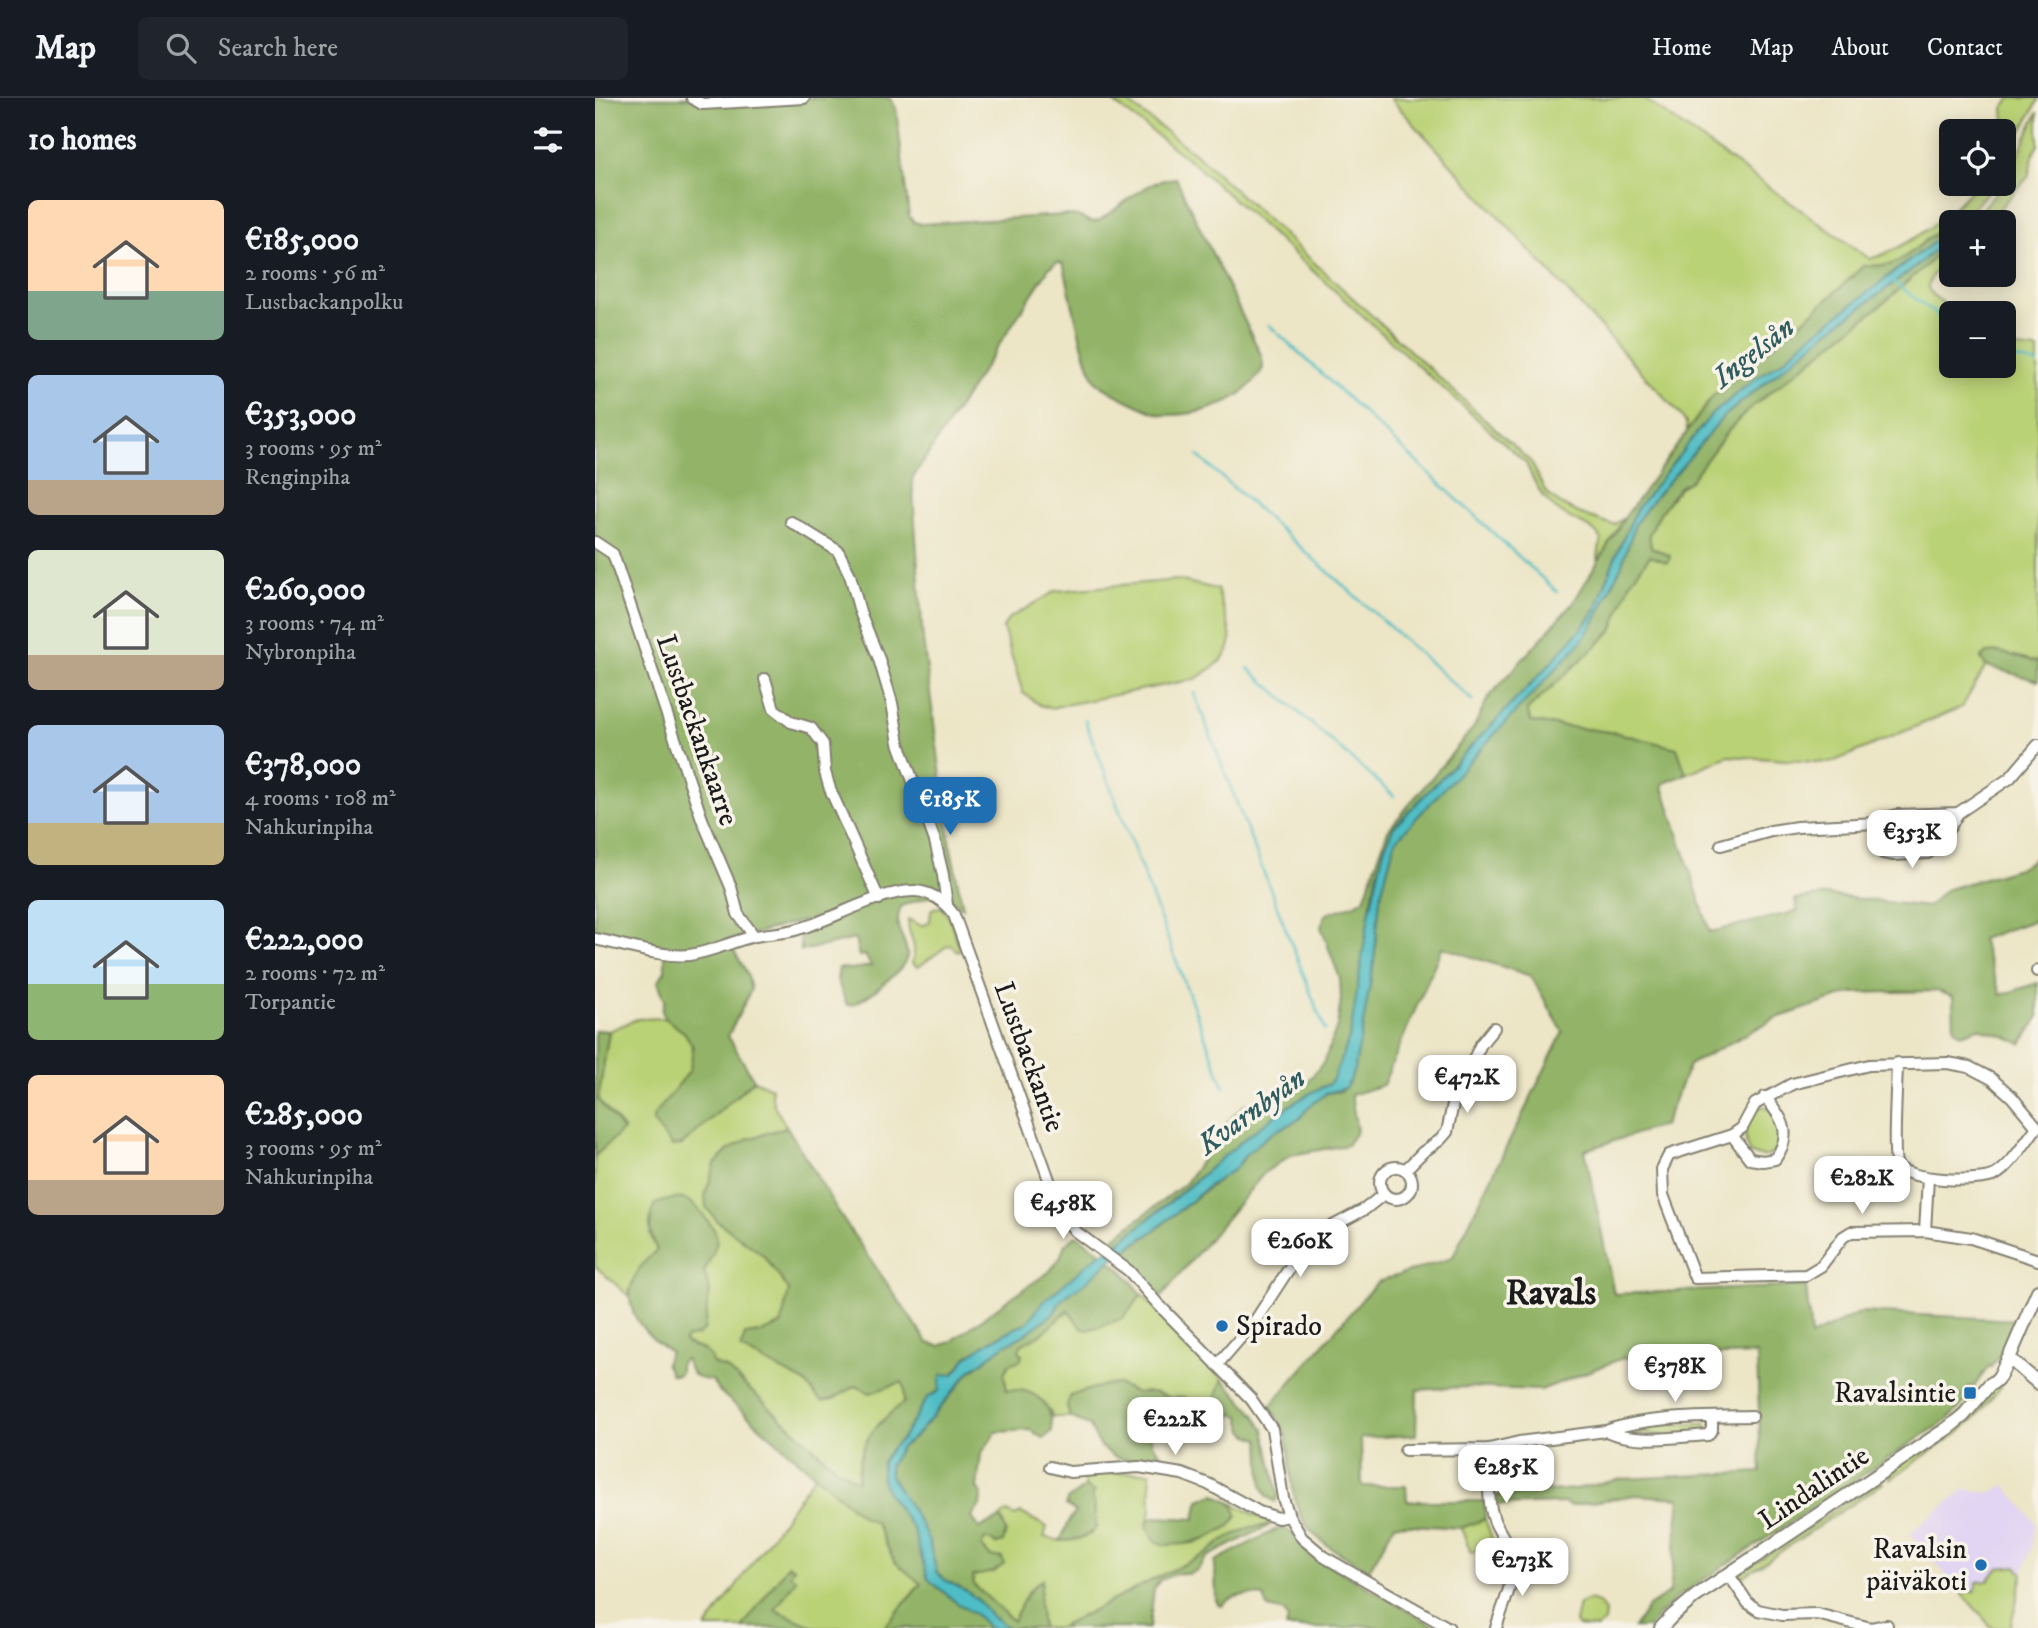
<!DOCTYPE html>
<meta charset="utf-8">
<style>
:root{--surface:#171b24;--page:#20242c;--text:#f1f3f6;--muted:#9ea1a6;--line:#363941;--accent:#1f6fb2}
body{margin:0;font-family:"IM FELL DW Pica",serif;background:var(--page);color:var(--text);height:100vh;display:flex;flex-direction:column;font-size:26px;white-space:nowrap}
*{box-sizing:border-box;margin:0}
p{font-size:23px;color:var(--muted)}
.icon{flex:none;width:38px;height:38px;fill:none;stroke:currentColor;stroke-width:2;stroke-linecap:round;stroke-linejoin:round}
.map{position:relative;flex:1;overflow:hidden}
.sheet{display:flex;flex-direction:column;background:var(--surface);width:595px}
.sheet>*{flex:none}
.tools{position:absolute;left:1344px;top:21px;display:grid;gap:14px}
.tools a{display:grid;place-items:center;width:77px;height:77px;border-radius:10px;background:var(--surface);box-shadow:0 4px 18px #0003;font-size:35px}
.price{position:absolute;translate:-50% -60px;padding:0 16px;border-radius:14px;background:#fff;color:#222;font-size:23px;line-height:46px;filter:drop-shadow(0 2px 4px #0008)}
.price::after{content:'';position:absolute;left:50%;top:42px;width:21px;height:16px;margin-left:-10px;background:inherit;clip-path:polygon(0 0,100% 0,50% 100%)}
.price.active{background:var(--accent);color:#fff}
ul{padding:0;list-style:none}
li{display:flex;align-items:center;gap:21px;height:175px;padding:0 28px}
li span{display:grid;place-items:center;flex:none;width:196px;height:140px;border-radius:10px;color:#555}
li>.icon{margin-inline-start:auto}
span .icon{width:84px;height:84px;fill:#fffc;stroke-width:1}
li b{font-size:30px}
h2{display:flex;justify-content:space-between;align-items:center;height:84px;padding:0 28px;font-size:30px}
header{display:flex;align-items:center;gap:42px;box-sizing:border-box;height:98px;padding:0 35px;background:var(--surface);border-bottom:2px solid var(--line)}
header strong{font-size:33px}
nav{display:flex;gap:38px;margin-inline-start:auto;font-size:24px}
.search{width:490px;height:63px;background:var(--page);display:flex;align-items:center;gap:18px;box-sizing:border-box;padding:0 24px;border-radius:10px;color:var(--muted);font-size:26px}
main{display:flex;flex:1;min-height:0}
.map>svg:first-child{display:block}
.built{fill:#e2d4f3}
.green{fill:#bad276;stroke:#6b7749;stroke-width:2}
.forest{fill:#93b467;stroke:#586842;stroke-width:2}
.water{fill:#4fbdc5;stroke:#366c70;stroke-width:2}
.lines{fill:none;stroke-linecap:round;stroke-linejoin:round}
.stream{stroke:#4fbdc5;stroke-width:2.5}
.minor-casing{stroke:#848071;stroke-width:14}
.tertiary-casing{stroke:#848071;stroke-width:16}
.minor{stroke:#fff;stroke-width:10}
.tertiary{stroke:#fff;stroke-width:12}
.poi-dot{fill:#1f6fb2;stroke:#f7f3e8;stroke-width:2.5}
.labels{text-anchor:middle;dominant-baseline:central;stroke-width:7;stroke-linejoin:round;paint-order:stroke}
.street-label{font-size:28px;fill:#1c1c1c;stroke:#f7f3e8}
.poi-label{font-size:28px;fill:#1c1c1c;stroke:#f7f3e8;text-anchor:end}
.water-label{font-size:30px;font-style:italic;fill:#305c60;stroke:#f7f3e8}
.district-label{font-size:35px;font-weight:bold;fill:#1c1c1c;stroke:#f7f3e8}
</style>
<header>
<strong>Map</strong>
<div class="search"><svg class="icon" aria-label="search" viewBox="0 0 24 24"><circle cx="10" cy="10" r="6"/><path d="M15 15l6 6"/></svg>Search here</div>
<nav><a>Home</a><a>Map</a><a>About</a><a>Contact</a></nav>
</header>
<main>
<section class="sheet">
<h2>10 homes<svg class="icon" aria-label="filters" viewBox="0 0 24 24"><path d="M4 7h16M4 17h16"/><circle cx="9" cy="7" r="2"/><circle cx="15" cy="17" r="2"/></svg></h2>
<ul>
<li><span style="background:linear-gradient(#ffd9b3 65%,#7fa58c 0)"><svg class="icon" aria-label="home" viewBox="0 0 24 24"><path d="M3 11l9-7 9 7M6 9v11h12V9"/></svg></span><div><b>€185,000</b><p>2 rooms · 56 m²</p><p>Lustbackanpolku</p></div></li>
<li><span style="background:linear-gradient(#a9c7e8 75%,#b9a48a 0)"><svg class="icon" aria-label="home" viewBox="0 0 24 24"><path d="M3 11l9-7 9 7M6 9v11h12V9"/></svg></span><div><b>€353,000</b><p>3 rooms · 95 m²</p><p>Renginpiha</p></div></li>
<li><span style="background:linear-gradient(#dfe7d0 75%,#b9a48a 0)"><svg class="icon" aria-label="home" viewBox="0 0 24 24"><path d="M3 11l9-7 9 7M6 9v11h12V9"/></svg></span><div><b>€260,000</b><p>3 rooms · 74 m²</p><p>Nybronpiha</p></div></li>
<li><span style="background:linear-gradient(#a9c7e8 70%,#c2b280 0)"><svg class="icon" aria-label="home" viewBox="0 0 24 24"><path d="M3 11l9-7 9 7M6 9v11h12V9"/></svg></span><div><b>€378,000</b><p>4 rooms · 108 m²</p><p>Nahkurinpiha</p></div></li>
<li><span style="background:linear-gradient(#bfe0f5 60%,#8fb573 0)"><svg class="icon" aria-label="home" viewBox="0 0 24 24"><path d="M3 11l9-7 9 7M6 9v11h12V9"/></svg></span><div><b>€222,000</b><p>2 rooms · 72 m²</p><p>Torpantie</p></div></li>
<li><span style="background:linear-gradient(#ffd9b3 75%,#b9a48a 0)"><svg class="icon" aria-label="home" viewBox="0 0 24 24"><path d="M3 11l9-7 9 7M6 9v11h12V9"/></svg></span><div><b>€285,000</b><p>3 rooms · 95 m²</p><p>Nahkurinpiha</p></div></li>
</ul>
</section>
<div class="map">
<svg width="1443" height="1530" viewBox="0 0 1443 1530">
<rect width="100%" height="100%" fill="#f7f3e8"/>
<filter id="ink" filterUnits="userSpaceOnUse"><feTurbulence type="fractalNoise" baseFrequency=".0143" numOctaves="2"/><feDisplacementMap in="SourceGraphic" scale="14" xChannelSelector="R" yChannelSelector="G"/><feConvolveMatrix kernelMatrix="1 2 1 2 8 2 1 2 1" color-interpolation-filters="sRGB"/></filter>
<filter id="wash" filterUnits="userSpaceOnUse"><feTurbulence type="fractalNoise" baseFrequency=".00686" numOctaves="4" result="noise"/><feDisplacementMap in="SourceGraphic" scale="28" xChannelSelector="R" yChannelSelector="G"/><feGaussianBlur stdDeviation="1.57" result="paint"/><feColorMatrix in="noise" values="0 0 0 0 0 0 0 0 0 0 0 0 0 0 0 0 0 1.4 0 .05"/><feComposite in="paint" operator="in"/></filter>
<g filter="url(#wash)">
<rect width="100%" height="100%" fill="#ece5c6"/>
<path class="built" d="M1410 1387 1441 1425 1437 1449 1428 1476 1415 1530H1397L1315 1435 1370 1391 1397 1395Z"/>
<g class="green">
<path d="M513 0H527L602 57 936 364C941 373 946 388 952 395 966 411 999 421 1019 427L1030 419 1002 465 1006 441C996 427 989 428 975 420 949 406 942 391 931 365L597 64Z"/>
<path d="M795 0H1048L1275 161C1314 149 1355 118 1381 86H1397C1388 101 1376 113 1363 124H1356V131L1352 128C1333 137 1315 159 1297 166 1288 169 1279 167 1269 167L1224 209 1118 298 1092 333 1091 325 1084 315Z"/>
<path d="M1416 0H1443V3L1409 67V51L1411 48 1408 10Z"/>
<path d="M1443 14V47L1439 54 1433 79 1392 124H1373L1388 111 1407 86H1409Z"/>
<path d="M1356 143V158C1347 165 1334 178 1333 190L1338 197 1360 215H1356V268H1409V249L1443 252V564L1404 554 1386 561 1391 568 1367 609 1235 665 1133 658 1091 676 1081 650 1021 635 936 624 932 612 1017 533 1036 483 1055 458 1073 464 1075 458 1056 449 1054 436 1065 415 1085 389 1095 383 1133 333 1155 310 1290 204Z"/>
<path d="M582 482 622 491C636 539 651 552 600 581L455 610 445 607 428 595 408 530 413 521 461 493Z"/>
<path d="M1307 720 1308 727 1312 726 1313 720H1353L1354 726 1338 743 1336 742 1334 751 1295 754 1288 751 1286 729 1297 722Z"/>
<path d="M346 809 354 819 365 852 362 853 356 847 352 848 323 869 317 865C324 845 312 839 313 821 320 825 328 831 335 823L336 812 339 810Z"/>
<path d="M70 920 90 935 98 949 87 1047 159 982 177 990C174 1004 185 1017 192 1029L153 1041 122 1123 168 1157 194 1192 186 1227 166 1235 150 1237 146 1251 210 1284 223 1300 238 1301 261 1288 275 1295 307 1284 309 1288V1304C279 1330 263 1342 263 1384L241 1370 131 1270 117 1266 89 1244 90 1240 103 1237 115 1193 109 1174 115 1162 55 1137 62 1152C52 1161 34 1185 34 1198L0 1168V1058L28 1031 3 1002 14 933 42 921Z"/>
<path d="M1168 1008C1186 1013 1195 1051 1172 1058 1167 1059 1161 1057 1155 1056 1149 1044 1147 1024 1158 1013 1158 1012 1167 1008 1168 1008Z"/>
<path d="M545 1194 628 1281 617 1310 604 1312 590 1299 575 1300 559 1294 541 1295 523 1286 472 1307 475 1319H458L455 1312 412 1293 408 1276 426 1247 449 1234 474 1212 528 1220 546 1198Z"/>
<path d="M1405 1283 1407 1284 1406 1289 1380 1320 1361 1336 1295 1381 1294 1376Z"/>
<path d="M1112 1326 1113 1334 1065 1337 1027 1336V1330L1049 1327Z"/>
<path d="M555 1374 556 1412 552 1430C563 1434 577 1443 589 1445 605 1448 633 1431 642 1418L637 1405 674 1424 675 1427 656 1429 630 1441 611 1456 575 1473 464 1530H447L444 1505 447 1482 433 1494 418 1523 379 1488 378 1478 399 1474 395 1458 386 1448 389 1442 392 1441 402 1446 409 1425 406 1420 408 1417 412 1414 420 1418 426 1415 452 1429 449 1439C467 1445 479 1443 496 1436L501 1417 497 1397 499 1394 490 1389 488 1376Z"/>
<path d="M220 1377 269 1420 281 1425 299 1463 326 1485 289 1530H221L180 1512 201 1481 195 1477 193 1467 147 1530H111Z"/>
<path d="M1285 1382 1288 1385 1143 1482 1144 1477 1149 1472Z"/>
<path d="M890 1421 899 1446 876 1455 866 1430Z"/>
<path d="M1422 1468 1428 1476 1415 1530H1397L1365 1493 1380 1494 1382 1484 1392 1483 1404 1470Z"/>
<path d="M994 1502 1004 1505 1010 1514 1009 1524 1003 1530 983 1528 980 1524 984 1506Z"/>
</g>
<g class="forest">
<path d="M0 0H295L301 10 314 118 319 124 326 126 468 117 483 118 496 124 503 123C529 108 549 82 581 80L667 259C667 262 668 266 668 270 667 273 664 276 662 279 643 306 602 318 570 317 558 316 511 293 502 284 489 269 475 192 469 169L467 165 462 164 454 170 317 381 328 542 355 746 368 810 344 795 306 808C297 835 309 833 312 855 315 870 270 901 257 907H252L242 881 244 870 257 871 276 868 270 857 264 858 260 841 206 853 205 841 209 833 206 823 133 843 152 875 156 892 133 938 159 982 87 1047 77 1048 58 1024V1019L95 972 98 949 90 935 70 920 67 913 70 902 63 884 70 873V848L0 836Z"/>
<path d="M1353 128 1356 131 1351 135 1290 180 1282 188 1209 243 1188 263 1141 295 1130 306 1116 317 1041 412 1019 462 1002 509 994 522 953 568 798 730C769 794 771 867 755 936 752 951 744 966 738 981L734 986C689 1006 653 1039 615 1070 582 1098 548 1125 514 1152L512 1150 520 1139 591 1085 631 1026 648 1008 669 999 700 992 714 982 729 964 742 929 746 902 745 881 726 829 730 817C743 811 757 809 769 801L793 732 879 629 893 600 978 505 1030 419 1118 298 1224 209 1270 167C1279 167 1288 169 1297 166 1316 159 1333 137 1353 128Z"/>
<path d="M1356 138V143L1349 151 1290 204 1155 310 1133 333 1095 383 1084 389 1065 415 1054 436 1056 449 1075 458 1073 465 1055 458 1036 483 1017 533 932 612 936 624 1023 635 1082 650 1091 676 1067 686 1115 834 1203 813 1200 801 1232 797 1333 809 1350 792 1427 769 1443 757V821L1386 841 1406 897 1443 885V920L1426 946 1412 939 1383 930 1366 936 1359 930 1358 899 1343 893 1256 895 1179 921 1094 967 1069 1027 990 1052 1019 1196 1211 1188 1216 1238 1266 1214 1422 1222 1408 1252 1396 1269 1394 1268 1378 1290 1375 1288 1367 1299 1371 1303 1353 1321 1082 1499 1063 1518 1054 1530H1039L1053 1509 1075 1494 1085 1400 1040 1397 975 1408 969 1405 902 1407V1397L980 1391 1026 1381 1166 1374 1162 1256 1028 1260 946 1292 868 1289 822 1292 821 1337 766 1340 767 1388H811L812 1403H890V1421L866 1430 800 1426 774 1472C755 1460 731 1450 715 1432 692 1405 698 1369 691 1337 688 1327 680 1317 675 1308L782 1184 857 1160 968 934 936 878 847 849 788 987 756 997 762 1033 752 1047 696 1057 669 1075 566 1199 524 1158 559 1133 646 1064 652 1055 678 1034 703 1022 715 1008 732 995 747 993 755 983 766 938 779 863 785 800 800 743 919 613 975 556 1000 523 1026 469 1040 426 1059 400 1089 366 1127 320 1232 234 1318 171Z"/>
<path d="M1404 554 1443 564V583L1391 568 1386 560 1392 555Z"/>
<path d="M0 932 14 933 3 1002 28 1032 0 1058Z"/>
<path d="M192 1029 249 1123 333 1245 345 1248 357 1243 414 1201 454 1174 465 1160 470 1146 481 1137 507 1155 448 1204 433 1224 397 1242 372 1259 344 1293 333 1299 306 1342 296 1351 287 1364 293 1396 318 1431 333 1481 362 1505 381 1516 394 1530H289L326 1486 299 1463 281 1425 269 1420 122 1291 117 1282C96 1281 98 1277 90 1261L85 1265V1275L82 1277H76L70 1265 75 1254C32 1225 18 1189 62 1152 53 1132 53 1127 60 1106 87 1096 95 1098 112 1122 117 1128 122 1134 122 1142 121 1152 113 1165 109 1174L115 1193 109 1232 103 1237 90 1240 89 1244C102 1254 110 1244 118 1266L131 1270 241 1370 263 1383C263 1342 279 1329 309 1304V1288L307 1284 275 1295 261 1288 238 1301 228 1303 223 1300 210 1284 146 1251 150 1237 166 1235 186 1227 194 1192 168 1157 122 1123 111 1109 110 1097 120 1066 132 1053 153 1041Z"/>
<path d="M514 1163 528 1173 545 1194 546 1198 528 1220 510 1227 492 1232 486 1230 473 1212 449 1234 426 1247 424 1252 427 1256 426 1262 414 1266 409 1276 412 1292C440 1289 458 1306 457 1333L452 1338 448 1340 435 1332 401 1334 386 1356 382 1390 387 1395 385 1407 377 1419 384 1430 406 1420 411 1434 408 1444 402 1446 392 1441 389 1442 386 1448 395 1458 407 1460 409 1466 399 1474 378 1478 379 1487 418 1523C426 1508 432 1490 447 1482L444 1505 447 1530H414L396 1518 382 1501 371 1493 350 1482 342 1475 334 1444 314 1408 300 1387 294 1377V1369L305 1350 317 1341 329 1329 375 1274 410 1247 429 1237 459 1215 466 1202 492 1183Z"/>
<path d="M628 1281 661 1318 669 1331 683 1397 680 1404 672 1398 667 1388 665 1341C649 1337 648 1333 645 1318L638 1316 628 1327 615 1326 598 1333 581 1319 561 1320 553 1326 557 1346 567 1357 562 1364 526 1361 518 1358 505 1348 494 1327 475 1319 472 1307 476 1297 510 1287 523 1286 541 1295 559 1294 575 1300 590 1299 604 1312 617 1309Z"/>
<path d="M490 1389 500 1394 497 1397 501 1417V1430C492 1440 478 1443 465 1443L475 1421 481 1414 471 1407 472 1402Z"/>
<path d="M620 1396C631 1402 640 1404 642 1418L635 1428 614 1439 590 1446 570 1447 560 1443 552 1430 553 1423 560 1419 600 1421 604 1402Z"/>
<path d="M675 1427 612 1459 602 1472 594 1476 583 1475 565 1482 559 1491 554 1530H464L575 1473 611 1456 630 1441 656 1429Z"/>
<path d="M682 1431H689L699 1436 714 1451 737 1469 843 1530H785L764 1527 753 1530H691L693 1520 689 1514 673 1510 669 1499C656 1495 636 1496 627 1508L623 1506 621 1502 620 1463Z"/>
<path d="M193 1467 199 1470 195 1477 201 1481 180 1512 221 1530H147Z"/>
</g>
<path class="water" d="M1356 131V138L1318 171 1232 234 1127 320 1089 366 1059 400 1040 426 1026 469 1000 523 986 544 800 743 785 800 779 863 766 938 760 968 755 983 750 990 732 995 715 1008 703 1022 678 1034 652 1055 640 1071 615 1087 559 1133 514 1163 492 1183 466 1202 459 1215 429 1237 410 1247 375 1273 329 1329 317 1341 305 1350 294 1369 295 1377 327 1428 334 1444 342 1475 350 1482 371 1493 382 1501 396 1518 414 1530H394L381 1517 362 1505 333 1481 318 1431 293 1396 287 1381V1364L296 1351 306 1342 333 1299 344 1293 346 1277 359 1276 372 1259 397 1242 433 1224 448 1204 503 1157C523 1148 539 1132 556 1119 614 1075 667 1016 734 986L738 981 755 938 774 816 789 751 798 730 953 568 994 522 1002 509 1019 462 1041 412 1116 317 1161 280 1188 263 1209 243Z"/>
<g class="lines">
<g class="stream">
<path d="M1298 183 1356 228"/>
<path d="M674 227 962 494"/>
<path d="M1409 259 1443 266"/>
<path d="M603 358 878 603"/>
<path d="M653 570 799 698"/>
<path d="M599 595 730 932"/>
<path d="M490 622 629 989"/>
</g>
</g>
</g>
<g filter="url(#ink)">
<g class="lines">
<defs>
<g id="minor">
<path d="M97 0 107 6 209 0"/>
<path d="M196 424 243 453 255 477 265 514 284 561 297 605 304 645 340 743 348 777 352 807"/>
<path d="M0 444 18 456 107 721 136 789 143 816 159 838"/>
<path d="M170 581 179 611 196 624 216 630 228 646 230 674 235 691 284 801"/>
<path d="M1282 725 1283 747 1288 755 1299 757 1333 755 1355 729 1363 715"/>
<path d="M1126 747 1176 733 1202 729 1282 725 1290 720 1302 717 1363 715 1415 680 1443 647"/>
<path d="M0 841C27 846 68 860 94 857 116 854 136 844 156 839 171 835 188 836 203 831 238 822 285 792 320 793 337 794 349 803 359 817L466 1115 480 1133 534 1173 562 1205 656 1301 677 1331 688 1400 694 1418 707 1440 731 1460 854 1530"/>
<path d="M1442 873 1443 872"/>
<path d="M1302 965C1302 981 1297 1059 1302 1067 1311 1083 1384 1085 1400 1077 1415 1069 1431 1043 1442 1029L1417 999 1397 981 1374 969 1353 965 1274 967 1197 986 1160 1006 1147 1030 1137 1037 1074 1057 1067 1071 1068 1097 1100 1180 1211 1177 1226 1168 1248 1139 1256 1134 1330 1133 1376 1140 1443 1162"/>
<path d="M1137 1037 1155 1061 1168 1063 1180 1061C1199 1035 1187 1020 1170 999"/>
<circle cx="801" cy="1085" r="16"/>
<path d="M810 1072 828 1054 845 1042 852 1034 858 1006 865 990 886 946 899 930"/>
<path d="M1330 1133 1333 1080"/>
<path d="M622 1267 660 1223 695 1169 714 1146 738 1128 770 1111 789 1096"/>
<path d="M1011 1333C1051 1318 1114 1319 1157 1318"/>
<path d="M894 1351C895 1374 891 1400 899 1422 904 1435 915 1446 917 1461 920 1484 907 1509 901 1530"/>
<path d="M810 1352 894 1351 924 1344 1011 1333C1039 1346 1082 1339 1113 1337L1117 1331V1319"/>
<path d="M455 1369 475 1374 544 1369 587 1376 613 1386 664 1414 683 1420 694 1418"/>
<path d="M1134 1477 1153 1505 1163 1512 1187 1517 1222 1516 1276 1530 1292 1527"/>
</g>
<g id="tertiary">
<path d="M1414 1260 1443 1285"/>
<path d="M1066 1530 1077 1518 1101 1498 1353 1330 1369 1317 1394 1287C1407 1281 1407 1270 1414 1260L1443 1193"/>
</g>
</defs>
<use href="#minor" class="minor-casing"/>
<use href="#tertiary" class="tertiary-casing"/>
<use href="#minor" class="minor"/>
<use href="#tertiary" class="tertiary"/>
</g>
</g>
<g class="poi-dot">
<circle cx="627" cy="1228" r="7"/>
<rect x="1368" y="1288" width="14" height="14" rx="3.5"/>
<circle cx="1386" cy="1467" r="7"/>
</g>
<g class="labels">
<g class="street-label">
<text transform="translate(102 632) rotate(71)">Lustbackankaarre</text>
<text transform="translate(434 959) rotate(70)">Lustbackantie</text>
<text transform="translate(1219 1390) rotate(-34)">Lindalintie</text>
</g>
<g class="poi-label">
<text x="641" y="1228" text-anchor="start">Spirado</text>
<text x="1361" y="1295">Ravalsintie</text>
<text x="1372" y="1451">Ravalsin<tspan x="1372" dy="32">päiväkoti</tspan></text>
</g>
<g class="water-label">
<text transform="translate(1159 255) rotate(-38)">Ingelsån</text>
<text transform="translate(657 1014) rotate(-36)">Kvarnbyån</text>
</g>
<g class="district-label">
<text x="956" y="1196">Ravals</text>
</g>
</g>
</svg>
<div class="tools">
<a><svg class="icon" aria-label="locate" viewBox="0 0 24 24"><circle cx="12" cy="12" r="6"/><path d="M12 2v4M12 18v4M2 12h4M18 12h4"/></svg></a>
<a>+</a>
<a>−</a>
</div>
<b class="price active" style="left:355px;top:739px">€185K</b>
<b class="price" style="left:1317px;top:772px">€353K</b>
<b class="price" style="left:872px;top:1017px">€472K</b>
<b class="price" style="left:1267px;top:1118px">€282K</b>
<b class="price" style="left:468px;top:1143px">€458K</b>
<b class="price" style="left:705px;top:1181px">€260K</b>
<b class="price" style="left:1080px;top:1306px">€378K</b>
<b class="price" style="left:580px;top:1359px">€222K</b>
<b class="price" style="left:911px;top:1407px">€285K</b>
<b class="price" style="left:927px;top:1500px">€273K</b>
</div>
</main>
